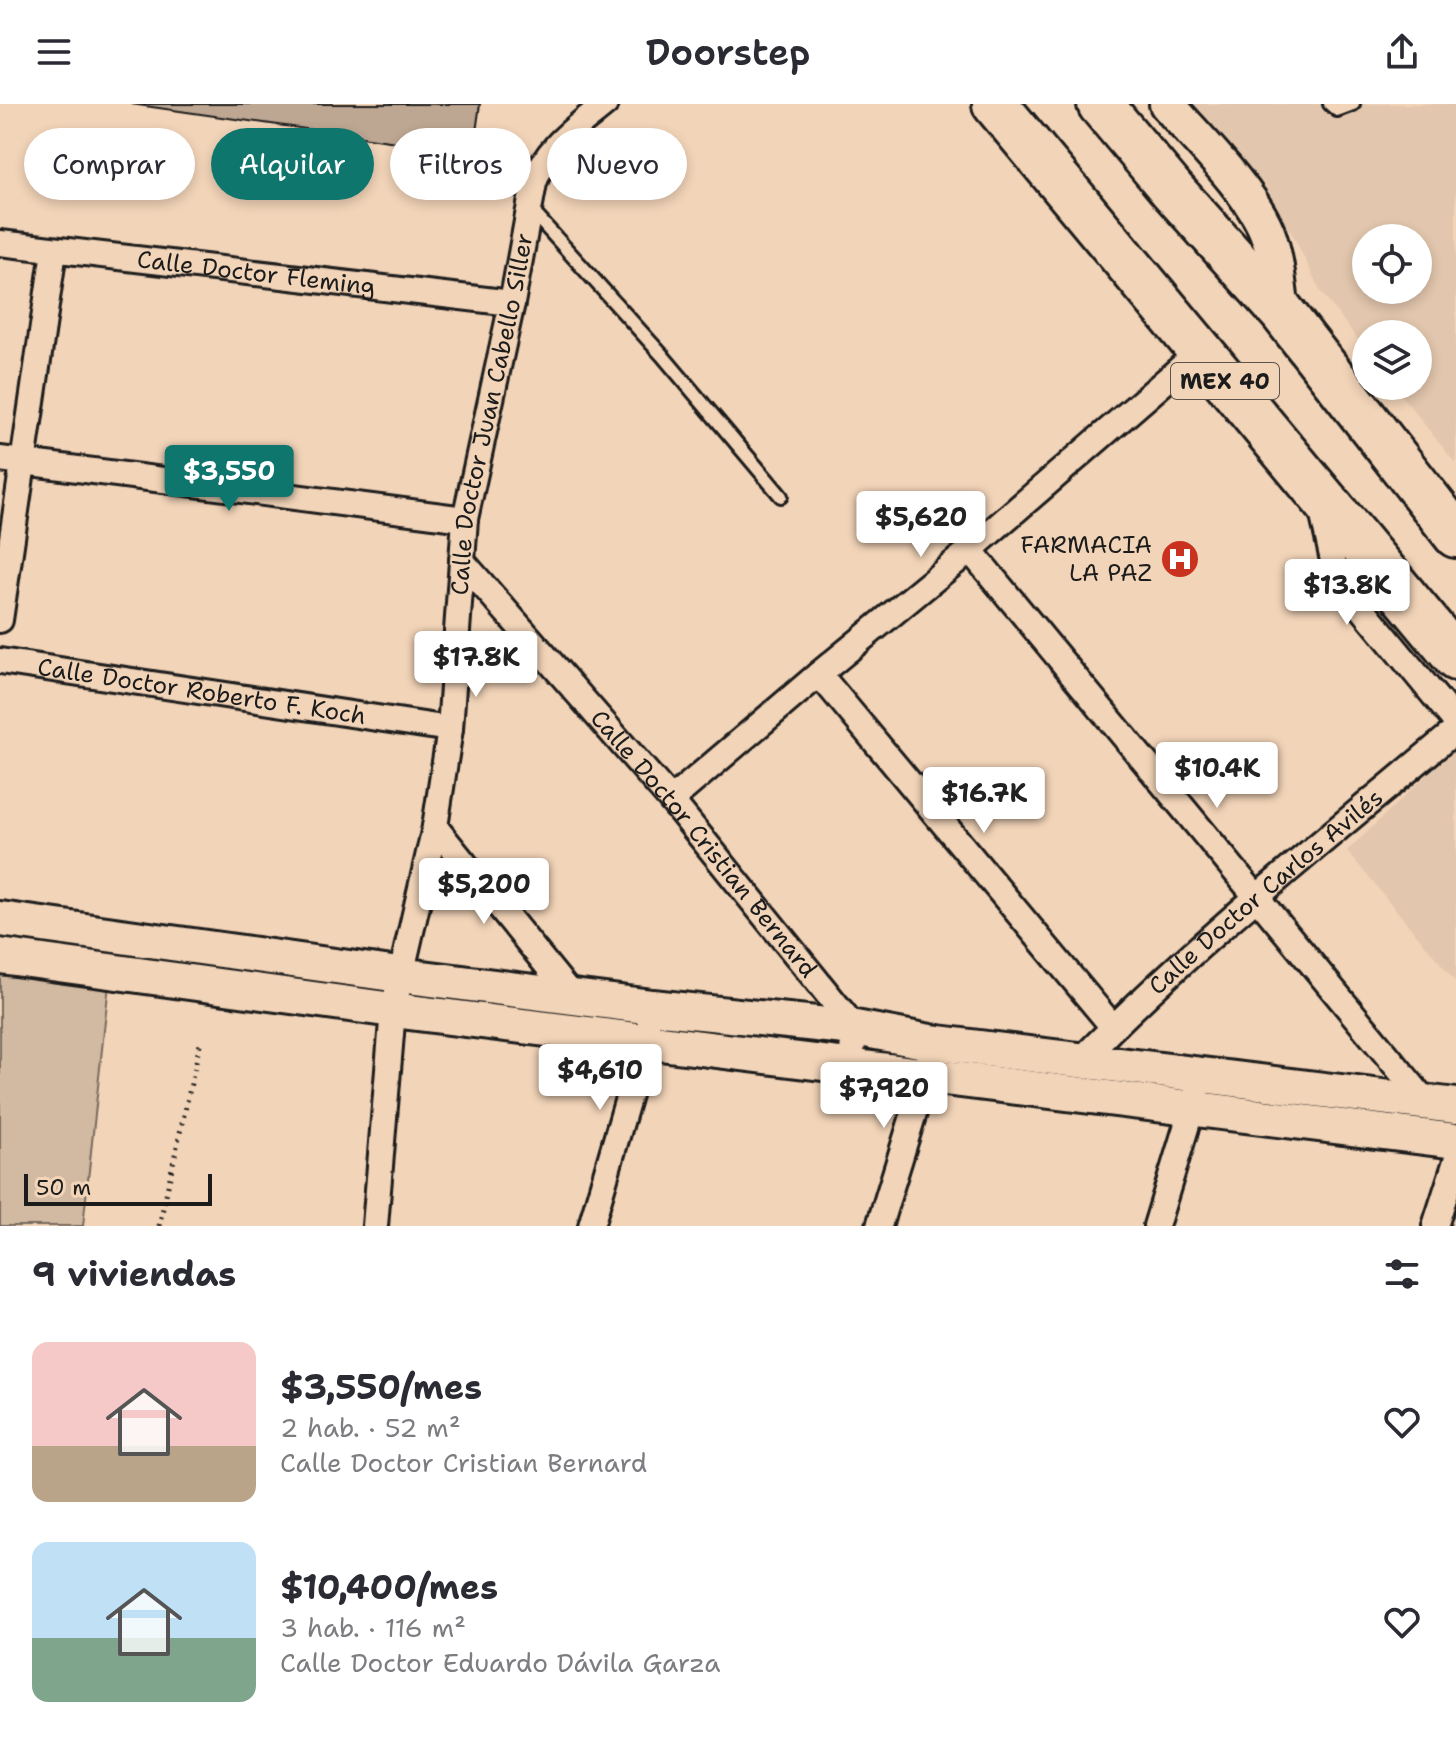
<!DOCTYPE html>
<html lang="es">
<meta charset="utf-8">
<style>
:root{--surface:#fff;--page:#f2f2f3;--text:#2b2b33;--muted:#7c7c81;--accent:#0f766e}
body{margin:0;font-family:"Shantell Sans",sans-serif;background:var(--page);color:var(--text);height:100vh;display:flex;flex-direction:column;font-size:30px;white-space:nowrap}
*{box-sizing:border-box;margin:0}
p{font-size:26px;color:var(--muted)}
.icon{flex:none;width:44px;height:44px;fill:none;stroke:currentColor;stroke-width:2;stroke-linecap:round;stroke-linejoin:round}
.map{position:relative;height:1122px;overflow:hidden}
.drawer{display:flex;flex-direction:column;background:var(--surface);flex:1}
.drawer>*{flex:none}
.hud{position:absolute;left:24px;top:24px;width:800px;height:72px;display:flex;gap:16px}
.buttons{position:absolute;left:1352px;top:120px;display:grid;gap:16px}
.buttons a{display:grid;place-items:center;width:80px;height:80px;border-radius:50%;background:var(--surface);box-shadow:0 4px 12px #0003;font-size:40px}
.scale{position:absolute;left:24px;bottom:20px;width:188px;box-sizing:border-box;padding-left:8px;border:4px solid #1c1c1c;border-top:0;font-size:22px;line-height:28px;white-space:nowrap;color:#1c1c1c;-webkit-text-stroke:6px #f2d4b8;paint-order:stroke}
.price{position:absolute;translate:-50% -68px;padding:0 18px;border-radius:8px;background:#fff;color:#222;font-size:26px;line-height:52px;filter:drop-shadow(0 2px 4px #0008)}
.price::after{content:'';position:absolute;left:50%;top:48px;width:24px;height:18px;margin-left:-12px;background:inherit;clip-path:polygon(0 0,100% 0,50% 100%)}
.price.on{background:var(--accent);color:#fff}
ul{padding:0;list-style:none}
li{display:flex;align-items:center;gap:24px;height:200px;padding:0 32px}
li span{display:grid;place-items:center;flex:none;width:224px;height:160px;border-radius:16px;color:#555}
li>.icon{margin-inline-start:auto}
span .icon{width:96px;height:96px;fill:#fffc;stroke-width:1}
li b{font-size:34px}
h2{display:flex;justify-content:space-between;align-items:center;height:96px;padding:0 32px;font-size:34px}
.chip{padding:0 28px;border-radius:36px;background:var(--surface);box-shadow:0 4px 12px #0003;font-size:28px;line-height:72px}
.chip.on{background:var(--accent);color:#fff}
header{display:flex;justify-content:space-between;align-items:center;height:104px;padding:0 32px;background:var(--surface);font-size:36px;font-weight:600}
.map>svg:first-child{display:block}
.built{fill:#e2c6ad;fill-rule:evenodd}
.green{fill:#d2b9a1;stroke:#776a5e;stroke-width:2}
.building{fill:#bda692;stroke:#1c1c1c;stroke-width:2}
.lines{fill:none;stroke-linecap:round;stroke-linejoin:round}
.lane-casing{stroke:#1c1c1c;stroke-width:18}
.street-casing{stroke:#1c1c1c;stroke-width:30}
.secondary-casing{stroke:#1c1c1c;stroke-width:40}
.highway-casing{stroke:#1c1c1c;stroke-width:50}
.path{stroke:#1c1c1c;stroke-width:5;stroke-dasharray:2 6;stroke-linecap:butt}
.lane{stroke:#f2d4b8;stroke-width:12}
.street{stroke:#f2d4b8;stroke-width:24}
.secondary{stroke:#f2d4b8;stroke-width:34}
.highway{stroke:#f2d4b8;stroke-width:44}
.labels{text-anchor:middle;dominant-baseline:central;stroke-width:8;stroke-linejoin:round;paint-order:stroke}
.shield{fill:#f2d4b8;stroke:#5c534b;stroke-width:2}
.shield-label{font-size:22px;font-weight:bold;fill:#1c1c1c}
.street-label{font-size:24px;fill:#1c1c1c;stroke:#f2d4b8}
.poi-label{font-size:24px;fill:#1c1c1c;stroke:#f2d4b8;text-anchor:end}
</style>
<header><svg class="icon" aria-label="menu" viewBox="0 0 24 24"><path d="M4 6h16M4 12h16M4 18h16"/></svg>Doorstep<svg class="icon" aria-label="share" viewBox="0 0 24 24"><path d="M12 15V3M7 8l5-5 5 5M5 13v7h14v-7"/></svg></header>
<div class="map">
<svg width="1456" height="1122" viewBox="0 0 1456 1122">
<rect width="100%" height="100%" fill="#f2d4b8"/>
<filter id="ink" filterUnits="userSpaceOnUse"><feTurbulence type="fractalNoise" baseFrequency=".0125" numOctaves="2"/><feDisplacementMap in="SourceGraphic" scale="16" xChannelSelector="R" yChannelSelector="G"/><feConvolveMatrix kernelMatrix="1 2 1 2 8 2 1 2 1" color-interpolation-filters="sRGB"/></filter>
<g filter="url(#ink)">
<g class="built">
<path d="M1184 0H1456V360L1394 282H1418V230H1366V246L1321 188 1292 129ZM1366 134H1418V186H1366Z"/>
<path d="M1456 643V878L1347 747Z"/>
</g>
<path class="green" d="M0 868 109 880 83 1122H0Z"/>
<path class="building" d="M131 0H480L473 49Z"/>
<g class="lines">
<defs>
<g id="lane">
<path d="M1330 0 1337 6 1353 0"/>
<path d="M530 105 662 251 781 392"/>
</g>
<g id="street">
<path id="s1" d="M0 139 512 199"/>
<path d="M0 355 465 415"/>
<path d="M1321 403 1334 461 1347 486 1456 618"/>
<path d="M970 446 1425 997"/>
<path id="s2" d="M462 457 671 696 855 924 850 962"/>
<path d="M0 516 54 147"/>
<path id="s3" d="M0 557 450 625"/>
<path d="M819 570 1113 923"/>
<path d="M671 696 819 570 970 446 1200 247"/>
<path d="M435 723 571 891"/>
<path id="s4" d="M1081 956C1197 837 1329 733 1456 626"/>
<path id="s5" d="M375 1122 393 906 435 723 450 625 465 415 512 199 534 79C546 43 576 24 605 0"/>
<path d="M591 1122 648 925"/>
<path d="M879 1122 926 970 928 956"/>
<path d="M1156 1122 1196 991"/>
<path d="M1435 1122 1456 1057"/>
</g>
<g id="secondary">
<path d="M1167 0C1197 35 1251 87 1267 128 1277 154 1278 181 1282 208"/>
<path d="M0 815 399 871 652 903 855 924 930 938 1456 1002"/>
<path d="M0 852 393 906 1456 1037"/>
</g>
<g id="highway">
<path d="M995 0 1456 554"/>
<path d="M1100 0 1173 87 1282 208 1456 431"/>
</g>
</defs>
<use href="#lane" class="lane-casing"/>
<use href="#street" class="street-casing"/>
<use href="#secondary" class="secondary-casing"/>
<use href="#highway" class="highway-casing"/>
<path class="path" d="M159 1122 200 940"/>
<use href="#lane" class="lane"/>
<use href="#street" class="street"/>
<use href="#secondary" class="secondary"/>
<use href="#highway" class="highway"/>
</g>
</g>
<defs>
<symbol id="hospital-disc" viewBox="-11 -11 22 22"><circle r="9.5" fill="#c8321e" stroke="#f2d4b8"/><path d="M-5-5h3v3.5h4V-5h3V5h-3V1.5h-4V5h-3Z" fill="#fff"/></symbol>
</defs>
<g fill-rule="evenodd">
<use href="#hospital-disc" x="1158" y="433" width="44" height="44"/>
</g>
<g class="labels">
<rect class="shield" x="1171" y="259" width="108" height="36" rx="6"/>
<g class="shield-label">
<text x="1225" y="277">MEX 40</text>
</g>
<g class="street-label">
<text stroke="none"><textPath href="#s1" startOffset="258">Calle Doctor Fleming</textPath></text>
<text stroke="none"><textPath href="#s5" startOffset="822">Calle Doctor Juan Cabello Siller</textPath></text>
<text stroke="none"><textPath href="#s3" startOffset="204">Calle Doctor Roberto F. Koch</textPath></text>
<text stroke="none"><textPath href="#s2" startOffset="372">Calle Doctor Cristian Bernard</textPath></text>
<text stroke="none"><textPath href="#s4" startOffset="250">Calle Doctor Carlos Avilés</textPath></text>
</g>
<g class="poi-label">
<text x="1152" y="441">FARMACIA<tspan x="1152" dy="28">LA PAZ</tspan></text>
</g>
</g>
</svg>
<div class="buttons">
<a><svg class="icon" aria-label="locate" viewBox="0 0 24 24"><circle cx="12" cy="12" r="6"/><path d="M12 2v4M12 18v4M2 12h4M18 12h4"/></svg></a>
<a><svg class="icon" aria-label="layers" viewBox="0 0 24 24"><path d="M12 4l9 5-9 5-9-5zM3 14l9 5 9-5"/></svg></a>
</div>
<div class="scale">50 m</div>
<b class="price on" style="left:229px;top:409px">$3,550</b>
<b class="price" style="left:921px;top:455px">$5,620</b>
<b class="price" style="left:1347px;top:523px">$13.8K</b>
<b class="price" style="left:476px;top:595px">$17.8K</b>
<b class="price" style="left:1217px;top:706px">$10.4K</b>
<b class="price" style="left:984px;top:731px">$16.7K</b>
<b class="price" style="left:484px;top:822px">$5,200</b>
<b class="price" style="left:600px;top:1008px">$4,610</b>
<b class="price" style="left:884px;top:1026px">$7,920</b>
<div class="hud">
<a class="chip">Comprar</a>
<a class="chip on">Alquilar</a>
<a class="chip">Filtros</a>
<a class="chip">Nuevo</a>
</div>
</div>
<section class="drawer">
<h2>9 viviendas<svg class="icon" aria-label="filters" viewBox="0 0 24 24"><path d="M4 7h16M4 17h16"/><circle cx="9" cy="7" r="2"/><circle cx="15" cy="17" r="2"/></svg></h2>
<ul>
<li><span style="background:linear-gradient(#f6c9c9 65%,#b9a48a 0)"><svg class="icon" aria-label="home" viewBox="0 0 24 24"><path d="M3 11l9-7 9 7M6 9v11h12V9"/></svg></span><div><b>$3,550/mes</b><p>2 hab. · 52 m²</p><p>Calle Doctor Cristian Bernard</p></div><svg class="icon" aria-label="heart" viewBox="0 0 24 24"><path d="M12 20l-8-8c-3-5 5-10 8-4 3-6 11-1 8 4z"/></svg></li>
<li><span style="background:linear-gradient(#bfe0f5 60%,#7fa58c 0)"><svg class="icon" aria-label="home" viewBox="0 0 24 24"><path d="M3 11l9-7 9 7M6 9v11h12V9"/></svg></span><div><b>$10,400/mes</b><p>3 hab. · 116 m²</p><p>Calle Doctor Eduardo Dávila Garza</p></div><svg class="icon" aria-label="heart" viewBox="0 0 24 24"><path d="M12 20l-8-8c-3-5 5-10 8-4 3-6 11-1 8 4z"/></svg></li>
</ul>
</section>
